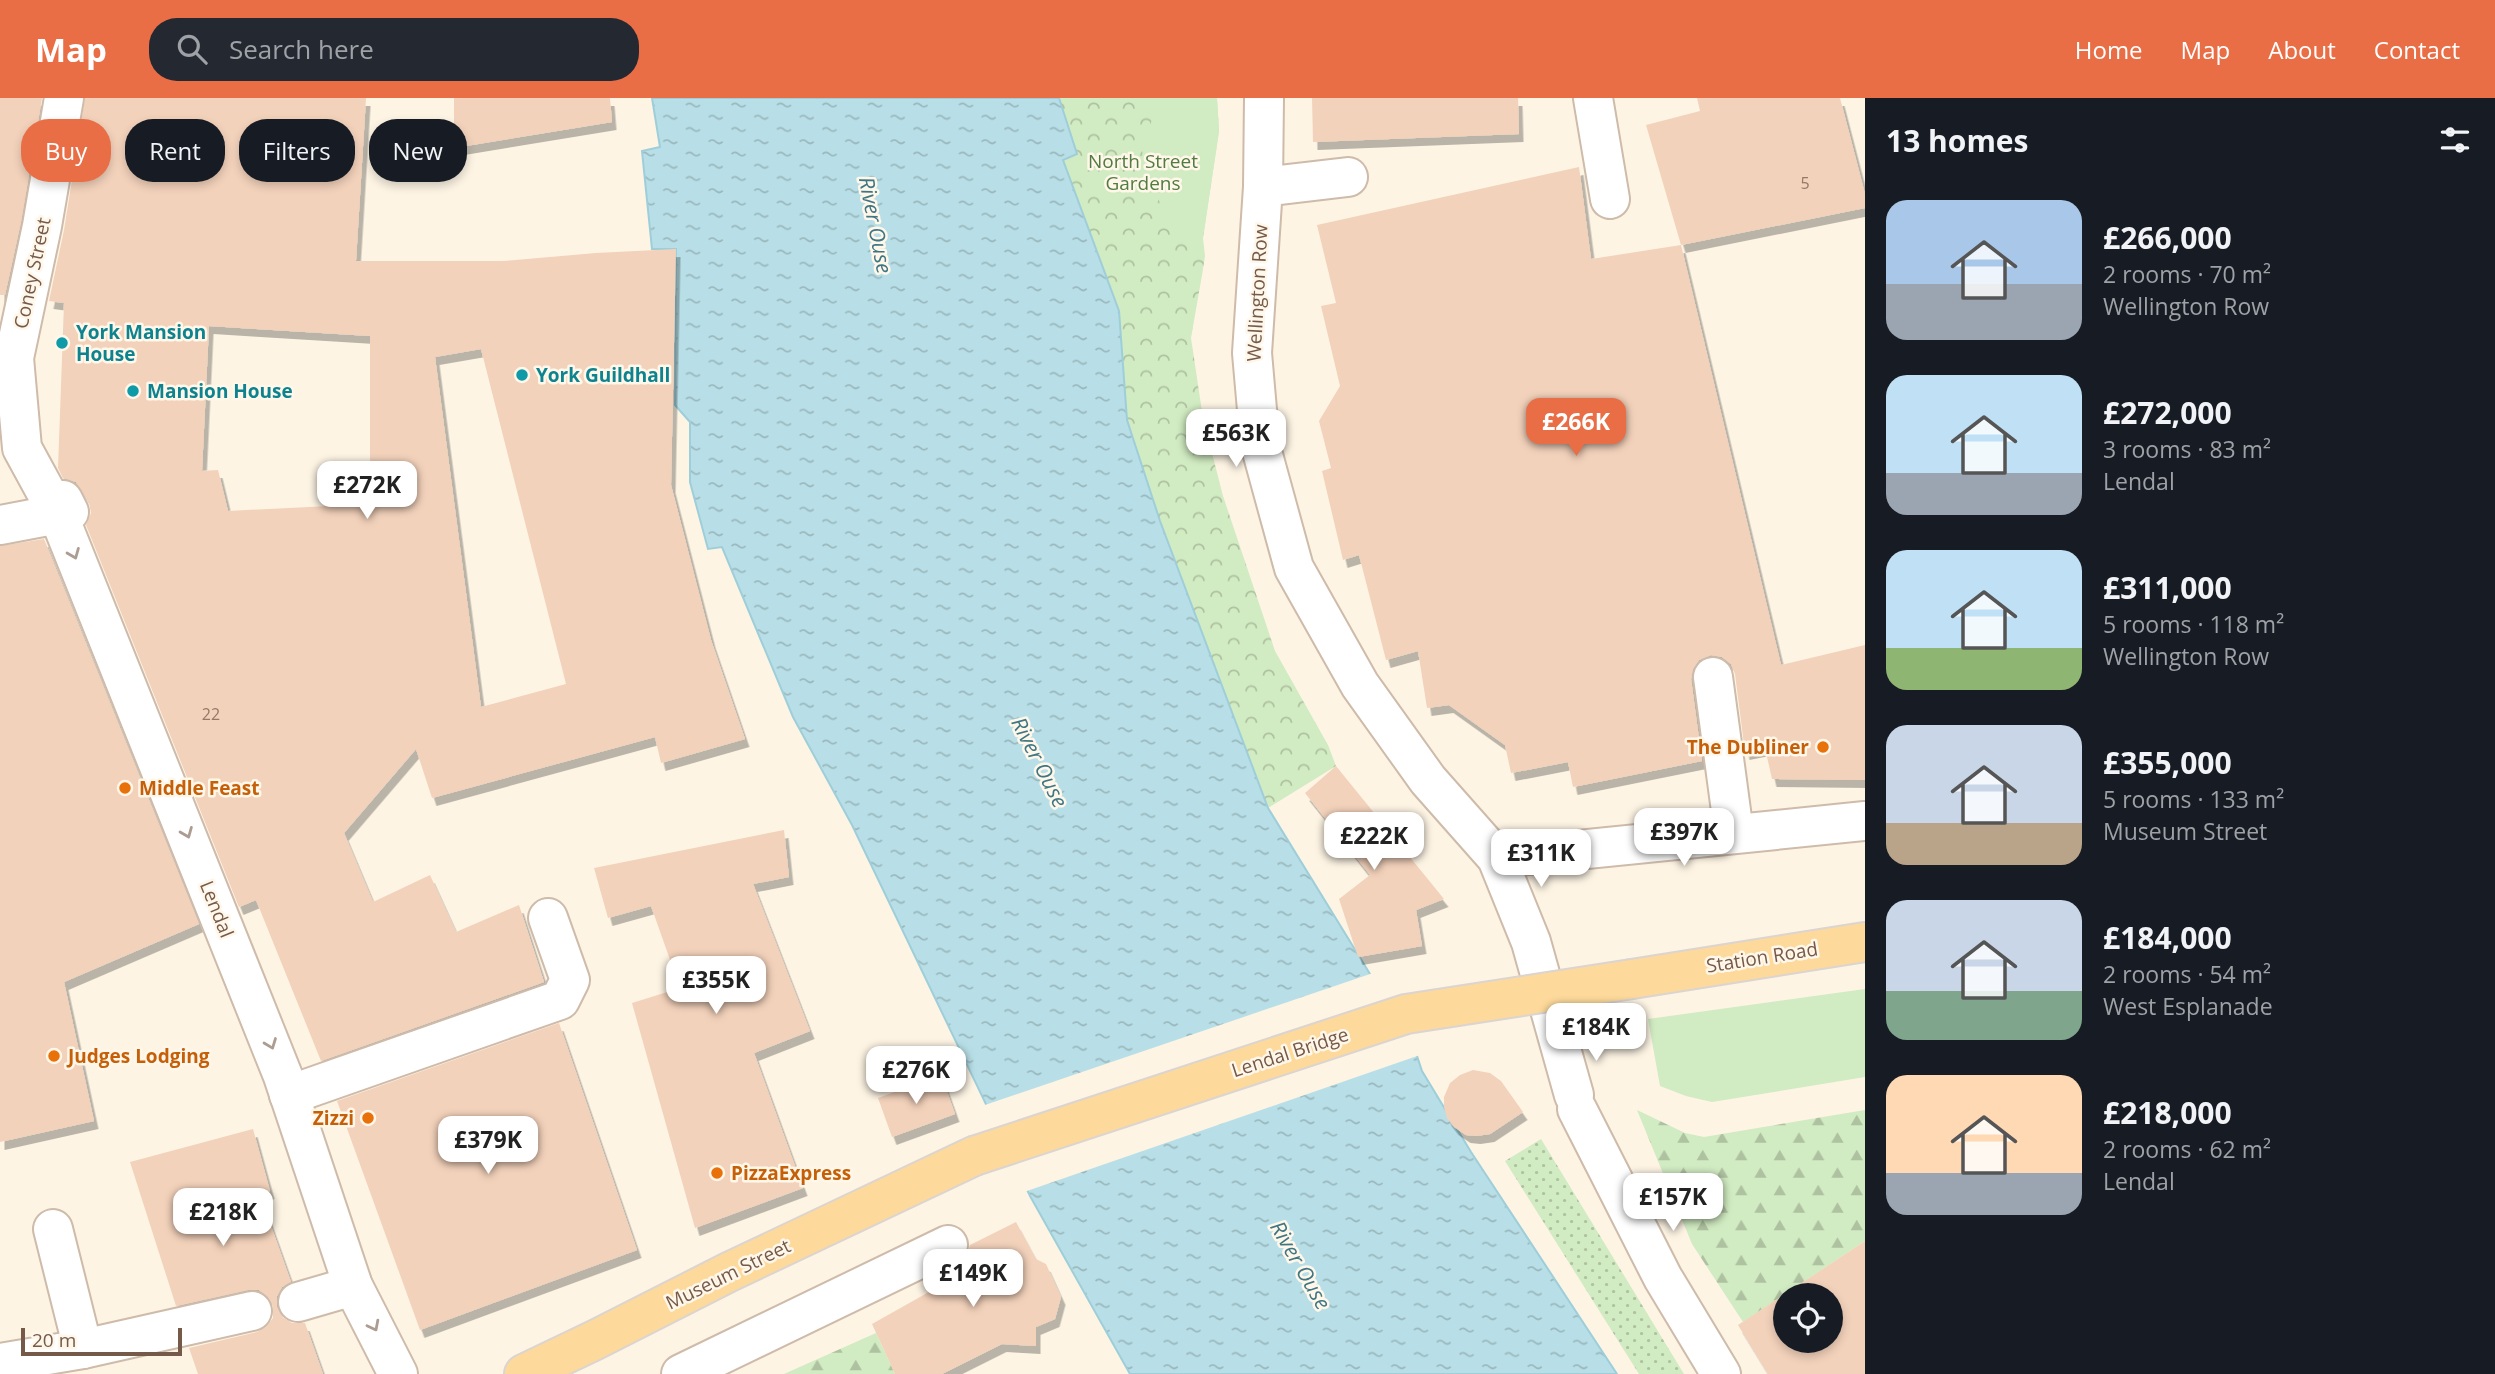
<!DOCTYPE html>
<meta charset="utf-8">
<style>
:root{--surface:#171b24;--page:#242831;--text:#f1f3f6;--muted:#9ea1a6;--accent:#e96e46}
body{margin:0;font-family:"Open Sans",sans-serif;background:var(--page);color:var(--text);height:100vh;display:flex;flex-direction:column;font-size:26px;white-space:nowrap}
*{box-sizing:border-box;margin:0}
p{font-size:23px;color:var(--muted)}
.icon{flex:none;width:38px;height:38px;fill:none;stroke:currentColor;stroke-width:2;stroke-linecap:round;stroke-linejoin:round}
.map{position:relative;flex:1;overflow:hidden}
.side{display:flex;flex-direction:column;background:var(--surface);width:630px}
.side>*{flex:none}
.guide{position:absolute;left:21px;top:21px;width:665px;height:63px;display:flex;gap:14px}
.fabs{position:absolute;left:1773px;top:1185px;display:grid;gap:14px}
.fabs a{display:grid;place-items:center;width:70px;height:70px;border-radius:50%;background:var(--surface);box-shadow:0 4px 10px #0003;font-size:35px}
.scale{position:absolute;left:21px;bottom:18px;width:161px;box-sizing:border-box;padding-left:7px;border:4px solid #765a49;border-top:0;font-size:19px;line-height:24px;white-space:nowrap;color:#765a49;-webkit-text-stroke:5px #fff7ea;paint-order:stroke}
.price{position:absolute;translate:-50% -60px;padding:0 16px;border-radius:14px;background:#fff;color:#222;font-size:23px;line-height:46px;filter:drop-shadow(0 2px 4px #0008)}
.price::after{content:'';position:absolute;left:50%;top:42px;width:21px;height:16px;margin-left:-10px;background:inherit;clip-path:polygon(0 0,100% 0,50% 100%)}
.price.on{background:var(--accent);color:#fff}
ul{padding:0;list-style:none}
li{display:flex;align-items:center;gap:21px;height:175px;padding:0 21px}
li span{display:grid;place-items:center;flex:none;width:196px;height:140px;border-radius:21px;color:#555}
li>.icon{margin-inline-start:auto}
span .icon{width:84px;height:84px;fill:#fffc;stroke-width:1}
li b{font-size:30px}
h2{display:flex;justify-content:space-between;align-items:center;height:84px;padding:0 21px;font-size:30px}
.chip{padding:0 24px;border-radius:28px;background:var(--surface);box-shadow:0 4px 10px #0003;font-size:24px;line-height:63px}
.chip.on{background:var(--accent);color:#fff}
header{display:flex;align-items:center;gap:42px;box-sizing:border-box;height:98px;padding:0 35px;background:var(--accent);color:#fff}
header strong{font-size:33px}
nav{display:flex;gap:38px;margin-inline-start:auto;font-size:24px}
.search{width:490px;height:63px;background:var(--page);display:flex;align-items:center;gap:18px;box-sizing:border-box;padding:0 24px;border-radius:28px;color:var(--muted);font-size:26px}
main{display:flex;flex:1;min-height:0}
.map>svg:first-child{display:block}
.grass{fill:url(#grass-dots)}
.forest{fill:url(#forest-firs)}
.park{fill:url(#park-crowns)}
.garden{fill:#d1ebc2}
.water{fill:url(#water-ripples);stroke:#9eced9;stroke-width:2}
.pier{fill:#fdf4e4}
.building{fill:#f3d2bb;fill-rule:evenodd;filter:url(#shadow)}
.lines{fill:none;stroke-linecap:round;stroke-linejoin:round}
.minor-casing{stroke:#cebbaa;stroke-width:42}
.major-casing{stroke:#dbd4d0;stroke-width:42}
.minor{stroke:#fff;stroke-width:38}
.major{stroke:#fdda9b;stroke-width:38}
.major-bridge-casing{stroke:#dbd4d0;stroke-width:42;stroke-linecap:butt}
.major-bridge{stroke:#fdda9b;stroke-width:38}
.oneway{stroke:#ad9c92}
.culture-dot{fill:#0f9aa8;stroke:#fff7ea;stroke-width:2.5}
.food-dot{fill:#e8710a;stroke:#fff7ea;stroke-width:2.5}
.labels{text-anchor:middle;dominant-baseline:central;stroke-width:5;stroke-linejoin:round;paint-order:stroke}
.number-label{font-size:16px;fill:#957866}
.park-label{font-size:19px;fill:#517c41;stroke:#fff7ea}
.street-label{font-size:19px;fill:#765a49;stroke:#fff7ea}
.culture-label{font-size:19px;font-weight:bold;fill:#0d838f;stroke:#fff7ea;text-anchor:start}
.food-label{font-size:19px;font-weight:bold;fill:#c56008;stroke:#fff7ea;text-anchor:start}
.water-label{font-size:21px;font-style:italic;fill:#3f7683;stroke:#fff7ea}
</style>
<header>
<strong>Map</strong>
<div class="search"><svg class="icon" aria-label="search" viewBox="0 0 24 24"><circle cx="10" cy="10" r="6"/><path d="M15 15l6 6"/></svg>Search here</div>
<nav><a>Home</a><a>Map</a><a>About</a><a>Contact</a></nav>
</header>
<main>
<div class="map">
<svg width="1865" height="1276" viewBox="0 0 1865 1276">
<defs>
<pattern id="grass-dots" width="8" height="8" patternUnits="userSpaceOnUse" patternTransform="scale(1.75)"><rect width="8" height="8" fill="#d1ebc2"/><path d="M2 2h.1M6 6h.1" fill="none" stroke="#aec1a0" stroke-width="1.8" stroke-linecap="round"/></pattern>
<pattern id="forest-firs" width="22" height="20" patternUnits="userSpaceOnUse" patternTransform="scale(1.75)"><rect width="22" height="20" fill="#d1ebc2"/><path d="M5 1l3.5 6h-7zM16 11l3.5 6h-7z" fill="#aec1a0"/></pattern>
<pattern id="park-crowns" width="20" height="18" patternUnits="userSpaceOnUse" patternTransform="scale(1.75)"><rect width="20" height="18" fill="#d1ebc2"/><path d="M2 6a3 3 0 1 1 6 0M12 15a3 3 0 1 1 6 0" fill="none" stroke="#aec1a0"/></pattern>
<pattern id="water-ripples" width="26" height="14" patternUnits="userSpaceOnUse" patternTransform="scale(1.75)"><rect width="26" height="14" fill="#b8dfe7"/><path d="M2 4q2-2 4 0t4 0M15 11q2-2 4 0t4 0" fill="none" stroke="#9ab8bd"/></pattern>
<filter id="shadow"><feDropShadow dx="4.5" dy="8" stdDeviation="0" flood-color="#0004"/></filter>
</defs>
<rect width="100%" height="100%" fill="#fdf4e4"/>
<path class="grass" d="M1541 1041 1684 1276H1639L1505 1063Z"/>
<g class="forest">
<path d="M1637 1012 1685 1035 1704 1039 1865 1012V1143L1743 1224 1692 1146Z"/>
<path d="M876 1235 895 1276H784Z"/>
</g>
<path class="park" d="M1059 0H1217L1219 33 1203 140 1205 158 1202 177 1191 240 1203 320 1223 398 1275 553 1328 647 1336 668 1268 710 1160 423 1127 322 1119 213 1063 61 1077 56Z"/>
<g class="garden">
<path d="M1159 0H1217L1219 33 1203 140 1190 137 1173 127 1146 80 1142 52Z"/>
<path d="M1865 891V979L1712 1004 1686 998 1660 988 1648 921Z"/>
</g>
<path class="water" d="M652 0H1059L1077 56 1063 62 1119 213 1127 322 1160 423 1268 710 1370 876 1417 958 1422 973 1471 1054 1617 1276H1130L1030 1098 852 727 793 619 722 449 708 451 690 384V324L675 307 676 151H652L642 53 660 49Z"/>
<path class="pier" d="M1373 875 1420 957 1024 1094 982 1008Z"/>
<g class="building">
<path d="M0 0H42L21 124 5 197H0Z"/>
<path d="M85 0H366L356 163H504L596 155 676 151 671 387 711 542 745 641 661 665 655 639 432 700 416 651 344 735 373 804 430 777 456 834 519 807 544 884 321 963 256 802 239 809 86 427 91 415 89 404 76 384 63 380 58 370 64 205 49 203 64 132ZM209 228 370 238V406L228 413 218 372 202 373ZM481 251 566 586 481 609 435 259Z"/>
<path d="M454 0H610L612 24 454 50Z"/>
<path d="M1312 0H1518L1519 36 1313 44Z"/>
<path d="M1697 0H1840L1865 96V110L1681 147 1781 567 1865 547V682L1772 681 1765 650 1745 654 1735 576 1731 566 1722 559 1711 557 1699 562 1693 571 1691 581 1702 663 1573 689 1568 664 1511 675 1505 647 1449 607 1427 610 1418 553 1386 562 1359 457 1343 462 1322 373 1331 370 1319 323 1340 288 1321 208 1336 205 1317 127 1579 69 1591 161 1681 147 1646 27 1700 13Z"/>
<path d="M44 441 199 826 64 884 94 1023 0 1044V448Z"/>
<path d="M1336 668 1444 801 1416 812 1422 848 1358 859 1339 801 1370 777 1305 695Z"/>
<path d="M784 732 789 779 753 786 810 933 754 955 803 1090 695 1130 632 905 680 890 651 808 608 820 594 770Z"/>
<path d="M559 925 637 1152 420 1232 337 1003Z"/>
<path d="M1473 972 1490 975 1501 983 1523 1014 1490 1036 1476 1038 1466 1037 1454 1029 1447 1020 1444 1009V999L1450 985 1460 977Z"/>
<path d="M941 977 955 1016 892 1039 878 1000Z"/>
<path d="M253 1031 270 1093 260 1097 291 1184 282 1189 277 1198V1209L282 1219 292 1225H305L323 1276H198L189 1250 257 1234 266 1229 273 1220V1208L268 1199 259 1192H248L176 1208 130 1064Z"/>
<path d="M1016 1124 1036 1161 1046 1166 1061 1199 1055 1221 1036 1229V1248L1002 1246 942 1276H895L872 1226 975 1168 968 1153 970 1147Z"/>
<path d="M1865 1143V1276H1768L1738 1227ZM1785 1197H1830V1242H1785Z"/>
</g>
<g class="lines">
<defs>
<g id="minor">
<path d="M64 0 42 128 14 260 22 350 58 416 283 978 353 1188 398 1276"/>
<path d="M1264 0 1263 89 1252 255 1260 346 1294 470 1360 587 1428 682 1497 760 1531 844 1574 997"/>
<path d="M1593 0 1610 101"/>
<path d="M1263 89 1348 79"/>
<path d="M0 427 69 414 63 402"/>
<path d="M1713 579 1734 735"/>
<path d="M1497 760 1865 723"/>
<path d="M289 997 560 902 570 882 548 820"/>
<path d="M1577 1011 1663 1180 1721 1276"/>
<path d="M53 1131 83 1251"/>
<path d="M298 1204 353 1188"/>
<path d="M0 1265 83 1251 252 1213"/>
<path d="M681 1276 948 1147"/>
</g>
<g id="major">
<path d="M1632 881 1865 844"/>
<path d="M524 1276 595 1242 729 1174 974 1058"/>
</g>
</defs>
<use href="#minor" class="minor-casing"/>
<use href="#major" class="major-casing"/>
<use href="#minor" class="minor"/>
<use href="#major" class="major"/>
<defs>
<path id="major-bridge" d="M974 1058 1406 916 1632 881"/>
</defs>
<use href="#major-bridge" class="major-bridge-casing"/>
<use href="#major-bridge" class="major-bridge"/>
</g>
<defs><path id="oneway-chevron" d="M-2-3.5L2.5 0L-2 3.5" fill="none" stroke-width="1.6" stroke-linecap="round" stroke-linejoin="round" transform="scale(1.75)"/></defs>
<g class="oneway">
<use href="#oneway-chevron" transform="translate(74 456) rotate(68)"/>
<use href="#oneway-chevron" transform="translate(187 735) rotate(68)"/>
<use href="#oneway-chevron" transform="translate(271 946) rotate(69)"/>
<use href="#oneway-chevron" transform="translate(374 1228) rotate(63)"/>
</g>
<g class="culture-dot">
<circle cx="62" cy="245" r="7"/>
<circle cx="522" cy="277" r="7"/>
<circle cx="133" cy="293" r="7"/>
</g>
<g class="food-dot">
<circle cx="1823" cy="649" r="7"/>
<circle cx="125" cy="690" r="7"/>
<circle cx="54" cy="958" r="7"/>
<circle cx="368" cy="1020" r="7"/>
<circle cx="717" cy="1075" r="7"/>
</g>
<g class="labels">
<g class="number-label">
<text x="1805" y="85">5</text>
<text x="211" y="616">22</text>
</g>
<g class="park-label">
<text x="1143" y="63">North Street<tspan x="1143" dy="22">Gardens</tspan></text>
</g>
<g class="street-label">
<text transform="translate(32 175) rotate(-78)">Coney Street</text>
<text transform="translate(1257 195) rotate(-87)">Wellington Row</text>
<text transform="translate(217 811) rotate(68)">Lendal</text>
<text transform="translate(1762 859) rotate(-9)">Station Road</text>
<text transform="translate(1290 954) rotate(-18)">Lendal Bridge</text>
<text transform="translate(728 1176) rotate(-26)">Museum Street</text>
</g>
<g class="culture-label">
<text x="76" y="234">York Mansion<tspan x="76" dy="22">House</tspan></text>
<text x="536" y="277">York Guildhall</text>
<text x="147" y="293">Mansion House</text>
</g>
<g class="food-label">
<text x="1809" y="649" text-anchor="end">The Dubliner</text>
<text x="139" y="690">Middle Feast</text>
<text x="68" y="958">Judges Lodging</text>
<text x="354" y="1020" text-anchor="end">Zizzi</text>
<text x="731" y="1075">PizzaExpress</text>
</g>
<g class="water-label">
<text transform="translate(876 127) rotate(79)">River Ouse</text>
<text transform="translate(1040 664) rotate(63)">River Ouse</text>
<text transform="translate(1301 1167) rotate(60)">River Ouse</text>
</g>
</g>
</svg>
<div class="fabs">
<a><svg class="icon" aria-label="locate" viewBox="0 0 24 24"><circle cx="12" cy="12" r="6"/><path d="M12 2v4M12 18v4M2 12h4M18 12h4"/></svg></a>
</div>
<div class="scale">20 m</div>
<b class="price on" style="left:1576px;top:360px">£266K</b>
<b class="price" style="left:1236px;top:371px">£563K</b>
<b class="price" style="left:367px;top:423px">£272K</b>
<b class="price" style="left:1684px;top:770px">£397K</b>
<b class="price" style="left:1374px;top:774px">£222K</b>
<b class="price" style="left:1541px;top:791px">£311K</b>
<b class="price" style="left:716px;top:918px">£355K</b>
<b class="price" style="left:1596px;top:965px">£184K</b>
<b class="price" style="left:916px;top:1008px">£276K</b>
<b class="price" style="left:488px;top:1078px">£379K</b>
<b class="price" style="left:1673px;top:1135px">£157K</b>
<b class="price" style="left:223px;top:1150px">£218K</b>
<b class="price" style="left:973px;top:1211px">£149K</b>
<div class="guide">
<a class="chip on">Buy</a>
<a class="chip">Rent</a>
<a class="chip">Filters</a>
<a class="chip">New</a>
</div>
</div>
<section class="side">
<h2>13 homes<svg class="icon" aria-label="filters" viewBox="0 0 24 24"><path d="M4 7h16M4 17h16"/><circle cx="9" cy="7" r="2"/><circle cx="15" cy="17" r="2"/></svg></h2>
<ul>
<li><span style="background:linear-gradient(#a9c7e8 60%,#9aa5b1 0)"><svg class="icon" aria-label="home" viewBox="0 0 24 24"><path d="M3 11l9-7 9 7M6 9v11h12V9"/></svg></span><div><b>£266,000</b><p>2 rooms · 70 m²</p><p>Wellington Row</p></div></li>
<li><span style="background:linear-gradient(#bfe0f5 70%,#9aa5b1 0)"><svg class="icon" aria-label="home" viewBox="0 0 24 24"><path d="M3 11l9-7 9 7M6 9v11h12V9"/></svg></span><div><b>£272,000</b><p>3 rooms · 83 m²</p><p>Lendal</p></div></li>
<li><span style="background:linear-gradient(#bfe0f5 70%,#8fb573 0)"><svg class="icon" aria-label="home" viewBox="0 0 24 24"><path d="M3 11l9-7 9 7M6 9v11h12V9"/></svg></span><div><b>£311,000</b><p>5 rooms · 118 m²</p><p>Wellington Row</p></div></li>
<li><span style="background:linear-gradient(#c9d6e8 70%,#b9a48a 0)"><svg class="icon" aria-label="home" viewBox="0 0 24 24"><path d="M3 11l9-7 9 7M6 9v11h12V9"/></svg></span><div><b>£355,000</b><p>5 rooms · 133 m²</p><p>Museum Street</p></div></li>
<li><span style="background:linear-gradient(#c9d6e8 65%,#7fa58c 0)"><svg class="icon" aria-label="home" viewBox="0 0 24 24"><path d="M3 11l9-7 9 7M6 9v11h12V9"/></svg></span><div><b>£184,000</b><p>2 rooms · 54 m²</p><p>West Esplanade</p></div></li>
<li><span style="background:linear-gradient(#ffd9b3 70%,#9aa5b1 0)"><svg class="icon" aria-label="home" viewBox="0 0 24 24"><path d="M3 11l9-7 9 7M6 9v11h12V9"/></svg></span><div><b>£218,000</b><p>2 rooms · 62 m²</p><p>Lendal</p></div></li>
</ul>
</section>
</main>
